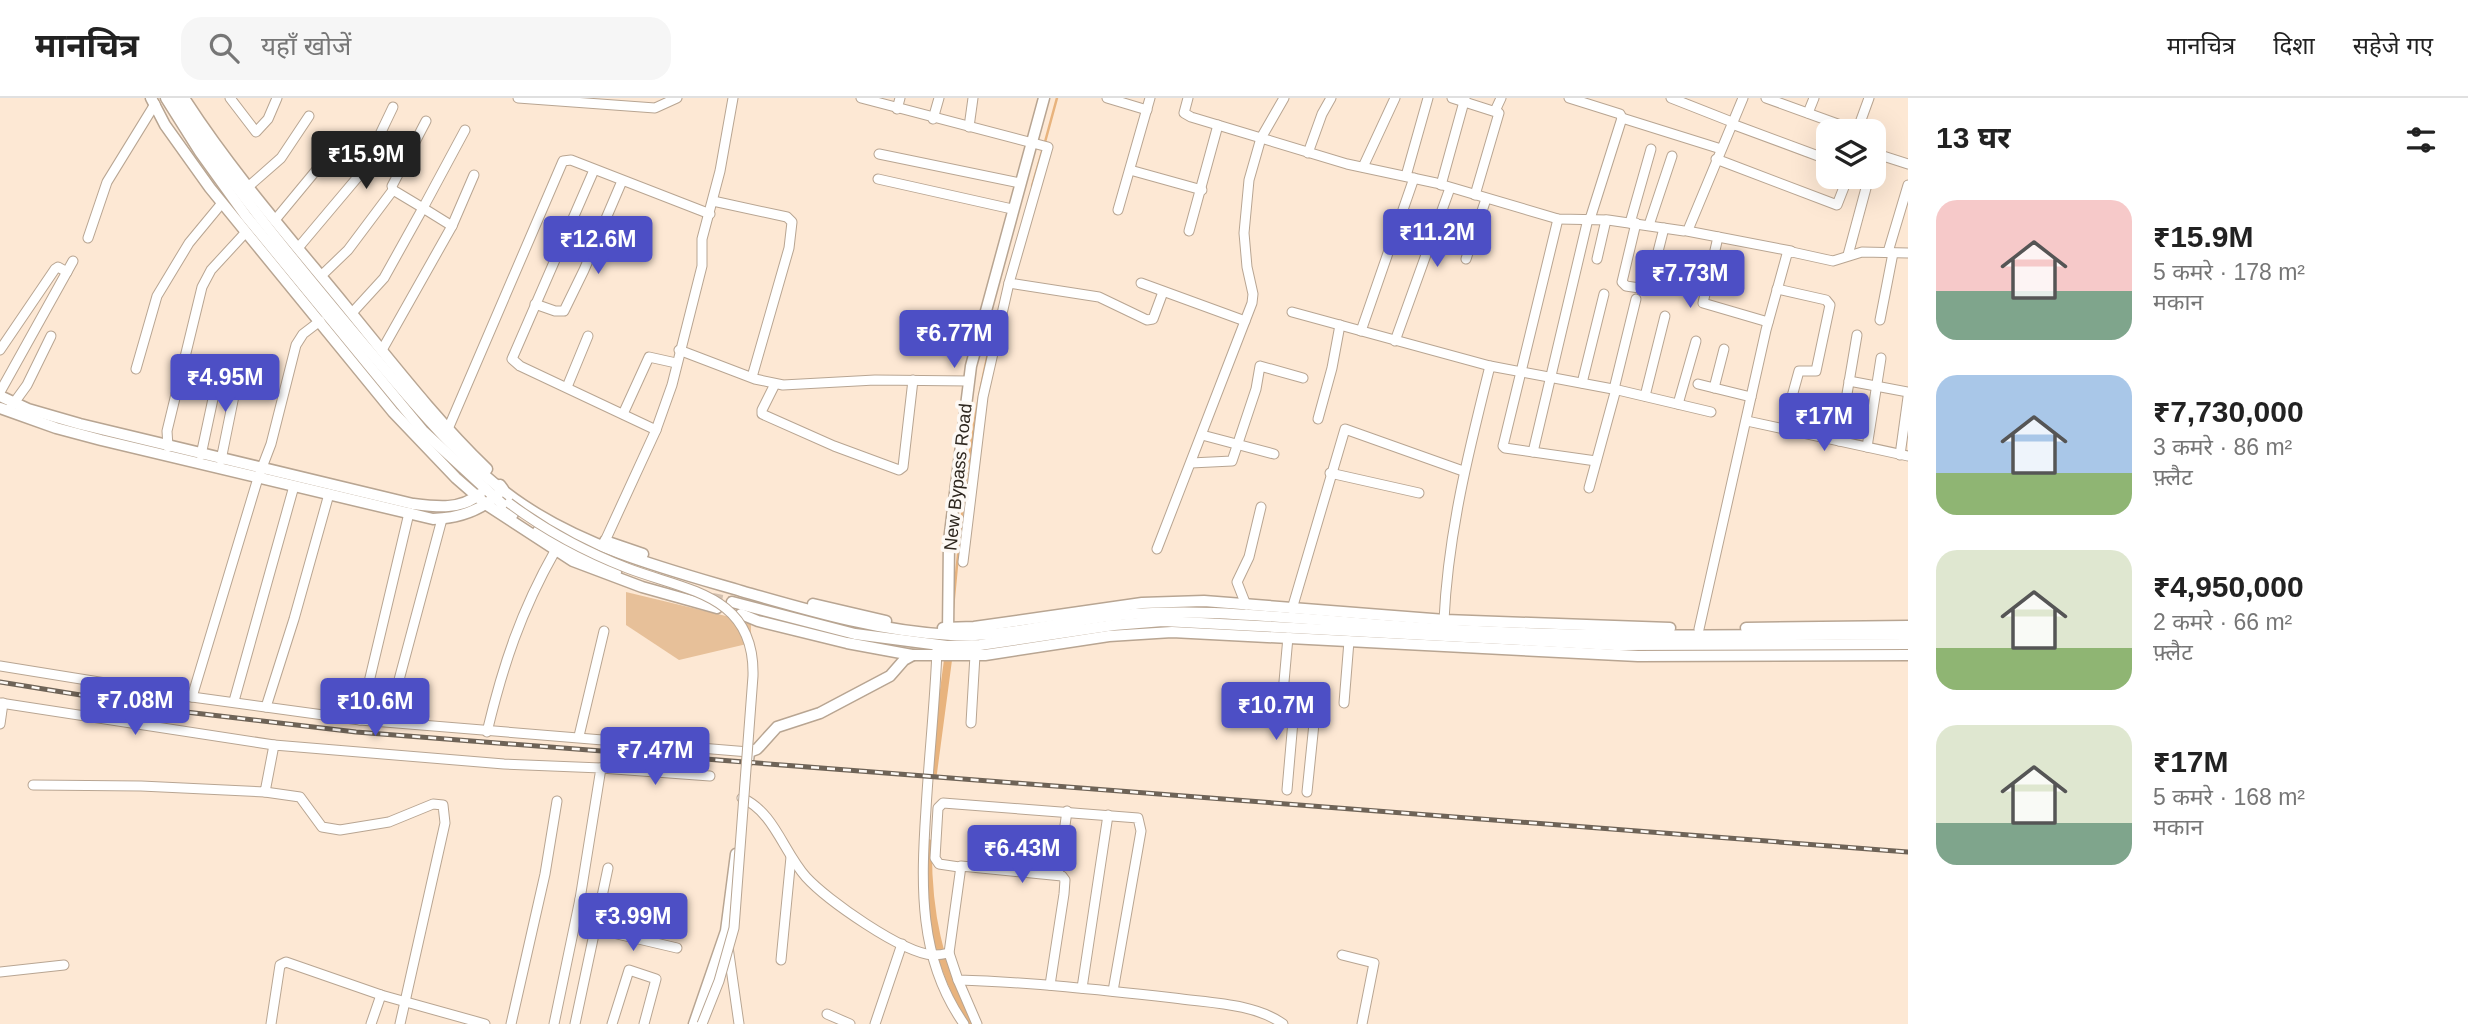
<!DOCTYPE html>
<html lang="hi">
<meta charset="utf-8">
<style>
:root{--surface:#fff;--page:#f6f6f6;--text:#222;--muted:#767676;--line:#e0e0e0;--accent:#4d4fc5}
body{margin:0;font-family:Helvetica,"Noto Sans Devanagari",sans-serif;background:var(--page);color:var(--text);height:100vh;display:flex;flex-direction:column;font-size:26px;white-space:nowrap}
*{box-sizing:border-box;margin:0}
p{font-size:23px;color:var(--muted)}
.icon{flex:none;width:38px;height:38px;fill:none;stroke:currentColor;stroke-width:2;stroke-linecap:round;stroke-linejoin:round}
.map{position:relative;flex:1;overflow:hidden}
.sheet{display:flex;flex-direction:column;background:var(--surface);width:560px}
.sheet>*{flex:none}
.tools{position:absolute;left:1816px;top:21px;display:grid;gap:14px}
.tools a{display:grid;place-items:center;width:70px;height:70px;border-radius:14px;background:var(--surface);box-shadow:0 7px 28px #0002;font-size:35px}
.price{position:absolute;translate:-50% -60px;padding:0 16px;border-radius:7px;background:var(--accent);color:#fff;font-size:23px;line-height:46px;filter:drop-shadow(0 2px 4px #0008)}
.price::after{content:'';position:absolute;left:50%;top:42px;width:21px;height:16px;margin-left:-10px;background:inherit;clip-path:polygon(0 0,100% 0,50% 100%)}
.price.active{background:#222;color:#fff}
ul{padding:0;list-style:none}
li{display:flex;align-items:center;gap:21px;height:175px;padding:0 28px}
li span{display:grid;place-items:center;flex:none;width:196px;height:140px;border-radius:21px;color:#555}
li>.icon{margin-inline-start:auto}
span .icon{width:84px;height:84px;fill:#fffc;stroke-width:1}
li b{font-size:30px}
h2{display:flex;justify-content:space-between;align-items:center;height:84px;padding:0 28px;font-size:30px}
header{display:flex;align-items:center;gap:42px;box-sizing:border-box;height:98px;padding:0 35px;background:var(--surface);border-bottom:2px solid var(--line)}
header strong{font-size:33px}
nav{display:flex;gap:38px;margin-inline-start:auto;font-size:24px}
.search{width:490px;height:63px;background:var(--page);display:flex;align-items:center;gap:18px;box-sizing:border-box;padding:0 24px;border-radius:21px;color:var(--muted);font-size:26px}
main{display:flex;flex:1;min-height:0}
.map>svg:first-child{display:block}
.green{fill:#e7c099}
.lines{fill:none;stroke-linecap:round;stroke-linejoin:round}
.stream{stroke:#e8b37d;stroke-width:2.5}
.canal{stroke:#e8b37d;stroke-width:8}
.major-tunnel{stroke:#d4c1b0;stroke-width:10;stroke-dasharray:10 5;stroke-linecap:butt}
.minor-casing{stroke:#b8a592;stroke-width:11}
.major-casing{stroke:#b8a592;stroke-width:13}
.minor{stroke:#fff;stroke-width:9}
.major{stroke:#fff;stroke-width:10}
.rail-casing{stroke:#6e6357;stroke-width:5}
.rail{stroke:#fdf9f5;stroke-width:2.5;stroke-dasharray:8;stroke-linecap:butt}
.minor-bridge-casing{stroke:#b8a592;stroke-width:11;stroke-linecap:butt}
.minor-bridge{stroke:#fff;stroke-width:9}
.labels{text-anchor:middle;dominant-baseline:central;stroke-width:7;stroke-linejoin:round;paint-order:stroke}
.street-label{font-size:18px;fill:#2e271f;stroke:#fdf9f5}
</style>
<header>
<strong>मानचित्र</strong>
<div class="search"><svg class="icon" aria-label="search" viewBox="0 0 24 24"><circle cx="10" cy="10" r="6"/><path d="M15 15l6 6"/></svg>यहाँ खोजें</div>
<nav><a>मानचित्र</a><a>दिशा</a><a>सहेजे गए</a></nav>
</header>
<main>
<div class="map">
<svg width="1908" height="926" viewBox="0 0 1908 926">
<rect width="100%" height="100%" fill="#fde8d4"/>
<path class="green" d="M626 494 751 524V545L679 562 626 527Z"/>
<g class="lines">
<g class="stream">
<path d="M1045 44 1057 0"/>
<path d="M1032 88 1043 50"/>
<path d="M953 510C962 410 971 316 997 219"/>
</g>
<g class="canal">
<path d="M933 675 948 562"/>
<path d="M928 745C927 810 937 870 973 926"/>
</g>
<path class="major-tunnel" d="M683 494 732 504"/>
<defs>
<g id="minor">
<path d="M230 0 256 34 268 21 277 0"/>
<path d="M518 0 655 10 677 0"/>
<path d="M861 0 1048 49 1009 185 1099 199 1147 222 1153 221 1163 194"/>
<path d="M1107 0 1147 12"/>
<path d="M1284 0 1261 40 1347 66 1436 85 1558 121 1608 122 1684 133 1688 132 1743 0"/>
<path d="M1452 0 1499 15 1475 97"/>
<path d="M1569 0 1620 16 1622 20 1590 121"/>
<path d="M1671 0 1732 24"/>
<path d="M1766 0 1857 33 1869 0"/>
<path d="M897 11 900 0"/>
<path d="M1495 13 1501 0"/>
<path d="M1808 15 1814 0"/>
<path d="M1622 20 1721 51"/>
<path d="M933 21 939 0"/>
<path d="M1732 26 1829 62"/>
<path d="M969 29 973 0"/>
<path d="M1308 55 1322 16 1331 0"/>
<path d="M879 56 1020 85"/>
<path d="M1874 59 1880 57 1908 66"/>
<path d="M1716 61 1837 107 1848 79"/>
<path d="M1363 69 1395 0"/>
<path d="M594 72 512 261 520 268 656 332"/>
<path d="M1130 72 1202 92"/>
<path d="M1406 78 1428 0"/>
<path d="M878 81 1012 111"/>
<path d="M1441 87 1465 0"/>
<path d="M248 89 281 60 309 18"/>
<path d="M713 103 787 119 792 124 789 150 752 279"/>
<path d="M1118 112 1150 0"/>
<path d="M1558 121 1503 348 1505 350 1596 363"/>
<path d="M275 122 328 58"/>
<path d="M1630 125 1651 51"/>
<path d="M1636 125 1622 184 1626 188 1646 191 1649 189 1664 130"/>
<path d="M1649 127 1672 58"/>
<path d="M452 128 474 77"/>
<path d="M1189 133 1218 27"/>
<path d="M1687 133 1791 153"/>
<path d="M1718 139 1703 205 1768 224"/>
<path d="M88 140 107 84 155 6"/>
<path d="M298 150 362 74 393 9"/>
<path d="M1888 154 1908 87"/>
<path d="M1848 157 1869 79"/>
<path d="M1466 161 1486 101"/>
<path d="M1597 161 1606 122"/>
<path d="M321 178 348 152 393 92 392 88 426 23"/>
<path d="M1141 185 1245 223"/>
<path d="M1777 191 1826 202 1830 207 1816 273H1799L1783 331"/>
<path d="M535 206 555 213H564L584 172 622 83"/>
<path d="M1292 214 1490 268"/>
<path d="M352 215 384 180 423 110 393 92"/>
<path d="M1880 222 1893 155"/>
<path d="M1361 233 1414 80"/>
<path d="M1395 243 1450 90"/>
<path d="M0 252 55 171 58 169 67 174"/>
<path d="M382 252 452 128 423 110 465 32"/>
<path d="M679 252 755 281 783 287 875 282 969 283"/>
<path d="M136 271 157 198 189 145 222 105"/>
<path d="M1849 283 1908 294"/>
<path d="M1582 285 1604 196"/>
<path d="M775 286 762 312V316L834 348 899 372 903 369 913 282"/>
<path d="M1698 286 1751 299"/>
<path d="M567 289 588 238"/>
<path d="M1714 290 1724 251"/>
<path d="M1614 291 1636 201"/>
<path d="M0 294 73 163"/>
<path d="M1645 298 1665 218"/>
<path d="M1678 306 1696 243"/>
<path d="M11 309 27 287 51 238"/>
<path d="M623 316 649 259 676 265"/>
<path d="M1318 321 1332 270 1340 227"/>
<path d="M1747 323 1908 358"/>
<path d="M448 331 563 63 571 62 710 116"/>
<path d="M1202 337 1274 356"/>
<path d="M1839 343 1857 237"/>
<path d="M168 349 167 333 202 189 211 172 246 134"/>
<path d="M1867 349 1881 260"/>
<path d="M1533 354 1588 121"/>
<path d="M201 357 220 268"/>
<path d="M1900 357 1908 299"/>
<path d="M221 362 237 283"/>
<path d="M1191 365 1232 363 1256 291 1260 268 1303 280"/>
<path d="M1330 375 1419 395"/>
<path d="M1589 390 1616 291"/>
<path d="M605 443 656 332 672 287 702 168V141L720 73 733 0"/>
<path d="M1157 451 1252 205 1253 196 1247 169 1244 135 1249 82 1261 40 1191 19 1184 15 1188 0"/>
<path d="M963 464 983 299 1009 185"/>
<path d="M1246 507 1237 484 1249 459 1261 409"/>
<path d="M1292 511 1345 331 1463 373"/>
<path d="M1444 522C1448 435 1469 352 1490 268L1618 292 1711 314"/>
<path d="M1699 531 1766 232 1787 156 1792 154 1833 163 1862 154 1908 155"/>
<path d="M1288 539 1283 595 1287 598 1312 602 1316 606 1307 694"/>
<path d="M937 552C935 605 929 658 926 711 921 787 918 861 964 926"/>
<path d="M0 568 192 599 360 622 749 654"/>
<path d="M192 599 258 380 271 346 296 247 303 236 320 223"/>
<path d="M234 603 294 388"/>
<path d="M0 605 274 647"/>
<path d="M1344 605 1349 543"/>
<path d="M266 609 294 521 329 396"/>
<path d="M360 622 409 415"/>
<path d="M388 623 442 421"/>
<path d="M971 625 975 557"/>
<path d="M0 626 3 605"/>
<path d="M487 634C503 567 521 513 555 453"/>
<path d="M579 638 604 533"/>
<path d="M601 670 710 678"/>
<path d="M33 687 141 688 265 694 274 647 504 666 601 670 580 801 601 805"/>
<path d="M1287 692 1295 600"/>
<path d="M265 694 300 699 322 729 340 732 389 724 433 706 443 707 445 725 400 926"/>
<path d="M742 700C774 714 783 753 806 779 827 802 902 855 933 857 938 857 945 856 949 855L958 882C1030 884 1102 892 1174 900 1208 905 1254 905 1283 926"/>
<path d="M998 742 1063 750"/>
<path d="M959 769 939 766 935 760 938 710 943 705 1138 720 1141 733 1113 893"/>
<path d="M1058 777 1067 713"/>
<path d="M596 831 677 850"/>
<path d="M728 849 739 926"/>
<path d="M949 855 961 768 1062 778 1065 782 1064 796 1050 887"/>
<path d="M1342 857 1374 865 1362 926"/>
<path d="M781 862 791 759"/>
<path d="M0 874 64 867"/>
<path d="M958 882 977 926"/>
<path d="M1082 890 1108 717"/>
<path d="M827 916 850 926"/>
<path d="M271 926 280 867 286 864 381 897 485 926"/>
<path d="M371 926 381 897"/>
<path d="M511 926 545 776 557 703"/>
<path d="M554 926 580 801"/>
<path d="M575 926 608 770"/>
<path d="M612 926 629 872 656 881 644 926"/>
<path d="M875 926 902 846"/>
</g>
<g id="major">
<path d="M151 0 165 27 210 90 393 314 456 380 487 407 573 463 642 489 717 510"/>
<path d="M166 0 200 54 246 118 423 333 513 416"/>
<path d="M175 0C231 88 298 168 365 248 414 305 461 365 523 407 589 451 666 471 741 493 811 513 878 533 951 537 1000 539 1048 527 1096 520 1135 514 1175 514 1214 515 1302 519 1389 529 1477 533 1621 540 1764 537 1908 536"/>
<path d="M184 0C231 73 289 139 344 206 390 262 435 321 487 371"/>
<path d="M0 298 28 311 80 326 413 406C437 409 460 412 480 396"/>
<path d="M0 310 56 330 101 342 433 421C461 420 484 412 503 391L500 387"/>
<path d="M538 433 555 444 616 474"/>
<path d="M605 443 643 456"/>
<path d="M732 504 855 536 947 548 980 547 1114 527 1163 523 1615 547 1908 546"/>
<path d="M813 506 886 523"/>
<path d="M741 516 758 523 847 545 912 557H985L1109 538 1172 534 1638 558 1908 557"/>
<path d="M943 530 974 529 1142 505 1204 503 1445 522 1670 530"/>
<path d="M1746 530 1908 528"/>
<path d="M948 535 949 443 971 268 1044 0"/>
<path d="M748 663 749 654 757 651 777 629 820 615 890 578 904 562 913 557"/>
<path d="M694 926 726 833 736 756"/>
</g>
</defs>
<use href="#minor" class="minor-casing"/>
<use href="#major" class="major-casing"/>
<use href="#minor" class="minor"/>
<use href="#major" class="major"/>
<defs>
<path id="rail" d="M0 584 186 614 356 634 1908 754"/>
</defs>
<use href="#rail" class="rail-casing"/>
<use href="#rail" class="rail"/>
<defs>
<path id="minor-bridge" d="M509 405C545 432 586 454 627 470 687 493 755 496 753 578L734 830 719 883 702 926"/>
</defs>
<use href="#minor-bridge" class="minor-bridge-casing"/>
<use href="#minor-bridge" class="minor-bridge"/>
</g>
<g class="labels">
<g class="street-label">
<text transform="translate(958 379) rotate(-84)">New Bypass Road</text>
</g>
</g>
</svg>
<div class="tools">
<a><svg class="icon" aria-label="layers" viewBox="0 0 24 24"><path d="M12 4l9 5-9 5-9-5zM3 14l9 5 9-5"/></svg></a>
</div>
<b class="price active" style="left:366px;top:93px">₹15.9M</b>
<b class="price" style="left:1437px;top:171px">₹11.2M</b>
<b class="price" style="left:598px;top:178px">₹12.6M</b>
<b class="price" style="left:1690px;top:212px">₹7.73M</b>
<b class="price" style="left:954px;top:272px">₹6.77M</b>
<b class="price" style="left:225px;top:316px">₹4.95M</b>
<b class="price" style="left:1824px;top:355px">₹17M</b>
<b class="price" style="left:135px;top:639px">₹7.08M</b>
<b class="price" style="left:375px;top:640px">₹10.6M</b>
<b class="price" style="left:1276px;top:644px">₹10.7M</b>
<b class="price" style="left:655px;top:689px">₹7.47M</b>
<b class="price" style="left:1022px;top:787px">₹6.43M</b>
<b class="price" style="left:633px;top:855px">₹3.99M</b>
</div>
<section class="sheet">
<h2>13 घर<svg class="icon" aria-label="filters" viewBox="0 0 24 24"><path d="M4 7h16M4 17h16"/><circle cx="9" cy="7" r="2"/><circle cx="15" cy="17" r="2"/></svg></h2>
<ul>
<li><span style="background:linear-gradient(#f6c9c9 65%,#7fa58c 0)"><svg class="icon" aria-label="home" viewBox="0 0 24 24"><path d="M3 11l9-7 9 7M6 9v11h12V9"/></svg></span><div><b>₹15.9M</b><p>5 कमरे · 178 m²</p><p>मकान</p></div></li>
<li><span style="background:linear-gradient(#a9c7e8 70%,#8fb573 0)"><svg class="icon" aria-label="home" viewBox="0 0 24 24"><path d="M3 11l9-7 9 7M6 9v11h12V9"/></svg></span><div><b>₹7,730,000</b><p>3 कमरे · 86 m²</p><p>फ़्लैट</p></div></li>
<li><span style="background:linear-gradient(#dfe7d0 70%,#8fb573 0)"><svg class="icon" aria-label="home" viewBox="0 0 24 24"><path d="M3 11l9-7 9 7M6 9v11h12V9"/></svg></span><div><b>₹4,950,000</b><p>2 कमरे · 66 m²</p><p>फ़्लैट</p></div></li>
<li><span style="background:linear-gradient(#dfe7d0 70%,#7fa58c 0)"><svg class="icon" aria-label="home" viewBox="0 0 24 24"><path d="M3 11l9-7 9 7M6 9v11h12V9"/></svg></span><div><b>₹17M</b><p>5 कमरे · 168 m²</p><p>मकान</p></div></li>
</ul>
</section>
</main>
